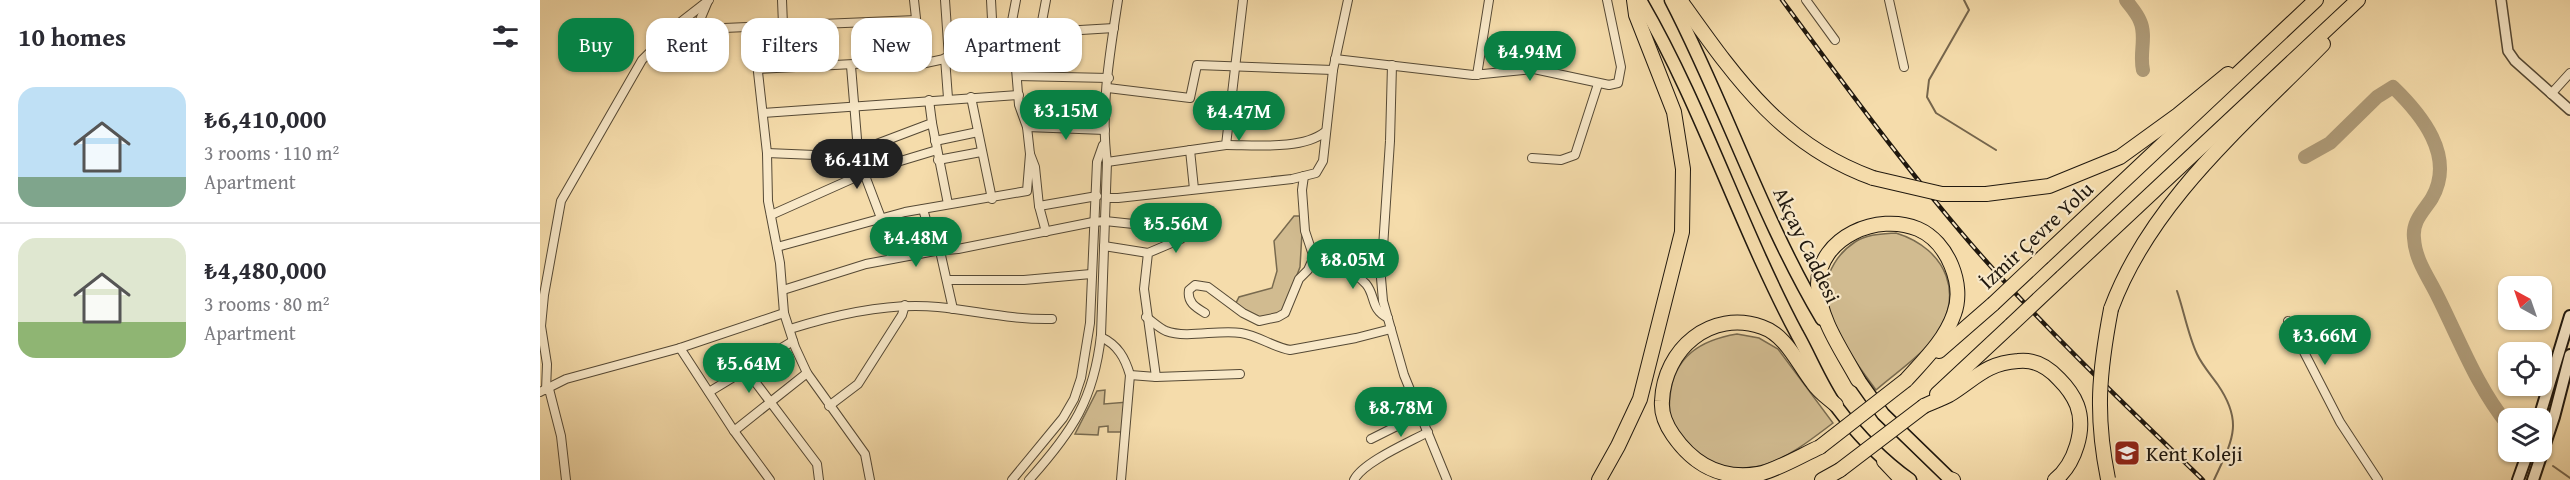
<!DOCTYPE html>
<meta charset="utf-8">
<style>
:root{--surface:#fff;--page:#f2f2f3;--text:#2b2b33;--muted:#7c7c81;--line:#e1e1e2;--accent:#0b8043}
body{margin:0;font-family:"Gentium Book Plus",serif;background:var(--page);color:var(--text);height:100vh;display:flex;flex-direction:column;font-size:22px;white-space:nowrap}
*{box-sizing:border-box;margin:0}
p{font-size:20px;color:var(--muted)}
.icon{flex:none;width:33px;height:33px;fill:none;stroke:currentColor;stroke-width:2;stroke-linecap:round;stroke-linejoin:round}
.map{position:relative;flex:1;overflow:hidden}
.drawer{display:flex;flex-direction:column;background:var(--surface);width:540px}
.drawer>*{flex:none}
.guide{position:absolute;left:18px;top:18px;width:570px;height:54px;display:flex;gap:12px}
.needle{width:39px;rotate:320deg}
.buttons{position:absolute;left:1958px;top:276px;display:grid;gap:12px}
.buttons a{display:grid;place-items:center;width:54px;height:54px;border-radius:12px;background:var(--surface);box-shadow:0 2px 4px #0004;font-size:30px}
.price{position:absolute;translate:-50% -51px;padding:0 14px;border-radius:21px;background:var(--accent);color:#fff;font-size:20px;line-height:39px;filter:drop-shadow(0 2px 3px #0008)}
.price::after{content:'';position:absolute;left:50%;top:36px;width:18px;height:14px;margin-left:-9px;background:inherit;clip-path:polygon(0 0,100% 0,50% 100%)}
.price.selected{background:#222;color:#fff}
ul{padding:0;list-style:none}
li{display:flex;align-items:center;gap:18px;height:150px;padding:0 18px}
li+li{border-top:2px solid var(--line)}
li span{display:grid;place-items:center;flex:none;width:168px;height:120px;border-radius:18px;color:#555}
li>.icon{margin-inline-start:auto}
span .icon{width:72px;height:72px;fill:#fffc;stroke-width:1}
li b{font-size:26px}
h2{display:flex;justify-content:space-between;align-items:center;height:72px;padding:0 18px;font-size:26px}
.tag{padding:0 21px;border-radius:18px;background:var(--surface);box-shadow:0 2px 4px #0004;font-size:21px;line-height:54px}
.tag.selected{background:var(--accent);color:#fff}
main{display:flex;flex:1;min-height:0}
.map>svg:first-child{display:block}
.green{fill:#d1bb90;stroke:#786a4f;stroke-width:1.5}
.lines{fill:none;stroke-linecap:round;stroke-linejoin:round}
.stream{stroke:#75654c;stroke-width:2}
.river{stroke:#ad9976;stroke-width:14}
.minor-casing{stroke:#554935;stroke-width:10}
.tertiary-casing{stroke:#554935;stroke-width:12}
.secondary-casing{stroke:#20180e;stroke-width:14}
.trunk-casing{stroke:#20180e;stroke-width:15}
.motorway-casing{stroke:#20180e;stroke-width:16}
.minor{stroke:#f8e8c8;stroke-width:8}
.tertiary{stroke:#f8e8c8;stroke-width:9}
.secondary{stroke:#f8e8c8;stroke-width:10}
.trunk{stroke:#f5dcab;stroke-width:12}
.motorway{stroke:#f5dcab;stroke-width:14}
.rail-casing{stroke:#20180e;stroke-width:4.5}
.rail{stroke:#f8e8c8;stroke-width:2;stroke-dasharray:7;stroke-linecap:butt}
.motorway-bridge-casing{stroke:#20180e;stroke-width:16;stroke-linecap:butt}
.motorway-bridge{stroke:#f5dcab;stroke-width:14}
.labels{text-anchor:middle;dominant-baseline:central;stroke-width:4.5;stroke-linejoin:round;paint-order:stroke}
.street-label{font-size:21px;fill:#20180e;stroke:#f8e8c8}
.poi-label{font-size:21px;fill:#20180e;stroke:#f8e8c8;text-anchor:start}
</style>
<main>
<section class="drawer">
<h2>10 homes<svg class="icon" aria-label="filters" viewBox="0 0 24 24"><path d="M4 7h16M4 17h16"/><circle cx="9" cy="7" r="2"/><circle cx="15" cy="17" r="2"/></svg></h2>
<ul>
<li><span style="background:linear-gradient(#bfe0f5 75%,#7fa58c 0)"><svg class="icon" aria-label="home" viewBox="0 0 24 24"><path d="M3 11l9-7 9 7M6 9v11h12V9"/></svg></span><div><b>₺6,410,000</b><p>3 rooms · 110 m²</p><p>Apartment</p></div></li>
<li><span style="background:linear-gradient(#dfe7d0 70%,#8fb573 0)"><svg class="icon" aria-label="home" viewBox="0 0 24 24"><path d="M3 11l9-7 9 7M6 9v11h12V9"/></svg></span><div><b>₺4,480,000</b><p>3 rooms · 80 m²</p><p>Apartment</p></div></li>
</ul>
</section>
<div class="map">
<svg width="2030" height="480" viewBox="0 0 2030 480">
<rect width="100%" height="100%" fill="#f5dcab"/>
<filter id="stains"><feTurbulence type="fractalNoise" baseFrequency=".00333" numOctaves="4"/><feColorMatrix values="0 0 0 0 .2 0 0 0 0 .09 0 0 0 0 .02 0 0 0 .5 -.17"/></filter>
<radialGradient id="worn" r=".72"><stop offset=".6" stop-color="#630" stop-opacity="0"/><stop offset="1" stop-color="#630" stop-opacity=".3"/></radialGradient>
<g class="green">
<path d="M754 216H763L760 267 743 312 719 318 695 305 699 297 732 288 737 271 734 241Z"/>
<path d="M1356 233C1407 249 1427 296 1392 341 1377 359 1354 374 1336 390 1322 371 1296 336 1288 315 1278 288 1292 257 1315 242 1327 234 1342 234 1356 233Z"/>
<path d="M1197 334 1219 338 1238 349 1293 423C1273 438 1251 456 1227 464 1209 470 1176 471 1161 458 1155 453 1151 446 1146 441 1142 437 1136 432 1134 427 1129 418 1129 405 1130 396 1134 356 1161 340 1197 334Z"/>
<path d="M565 390 564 404 588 402 584 432H568V426L559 427 558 435 535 434 557 391Z"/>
</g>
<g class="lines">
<g class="stream">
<path d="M1424 0 1429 10 1389 80 1387 97 1396 113 1456 150"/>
<path d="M1637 291C1644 311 1648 335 1657 354 1662 365 1671 375 1678 385 1704 423 1692 441 1674 480"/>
<path d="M2013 466 2030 478"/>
</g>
<g class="river">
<path d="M1586 0C1590 6 1597 13 1600 21 1607 36 1599 54 1603 70"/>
<path d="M1765 157 1790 143 1837 97 1853 87C1881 114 1916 156 1892 198 1884 211 1872 221 1874 238 1875 260 1889 278 1898 297 1920 341 1937 387 1968 425"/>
</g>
<defs>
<g id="minor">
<path d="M242 0 243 25"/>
<path d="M374 0 381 64"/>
<path d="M405 0 409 58"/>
<path d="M451 0 454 58"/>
<path d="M476 0 472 21 479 105 487 127 490 154 495 167 499 206 506 232"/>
<path d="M1266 0 1295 40"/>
<path d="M1349 0 1364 67"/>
<path d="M168 1 160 20 142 45 141 53 145 56C160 54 168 34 184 28L376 20"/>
<path d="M213 27 227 153 228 201 240 263 244 313 255 347 267 373 325 454 330 480"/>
<path d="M500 32 506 0"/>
<path d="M474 34 574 28"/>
<path d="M405 58 408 98"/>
<path d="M795 59 933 75 994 69 1069 85 1078 83 1081 67 1067 0"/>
<path d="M852 65 850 141 841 278 843 301 864 375 907 480"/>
<path d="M311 66 318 151 324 173 341 218 352 259"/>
<path d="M219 69 333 63 381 64 409 58 476 59"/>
<path d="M937 75 949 0"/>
<path d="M477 76 569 78"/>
<path d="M568 88 650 98 657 65 793 70"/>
<path d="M2011 94 2030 73"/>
<path d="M431 97 452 199"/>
<path d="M223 113 479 95"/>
<path d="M392 123 408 204"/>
<path d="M487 127 565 130"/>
<path d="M395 141 438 132"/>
<path d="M686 145C715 145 762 150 785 132"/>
<path d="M650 150 654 189"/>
<path d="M227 153 275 155 318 151 392 123 389 100"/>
<path d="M992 158 1021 160 1035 155 1058 84"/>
<path d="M398 160 441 152"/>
<path d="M567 162 686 145 703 0"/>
<path d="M566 198H578L752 179 776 173 783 161 793 70 808 0"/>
<path d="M499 206 557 196"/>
<path d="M383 209 395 251"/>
<path d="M231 215 334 169 397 150"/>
<path d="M564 246 608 253"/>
<path d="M237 247 365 212 487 191 490 154"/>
<path d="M400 251 413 309"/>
<path d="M773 255C791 261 812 269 826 284 836 296 830 309 848 318"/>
<path d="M407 280H484L551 274"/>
<path d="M243 290 326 264 395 251 418 249 553 222 565 221 641 229 643 234 641 239 608 253 604 289 616 377"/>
<path d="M665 313C655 307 647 302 649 290L655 285 668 287 703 313 719 321 738 317 745 313 759 279 768 270 772 261 773 255 765 231 762 190 764 176"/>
<path d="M606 317C612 321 619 328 626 331 648 339 678 329 701 333 719 336 733 347 750 350L816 338 851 329"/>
<path d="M1748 321 1800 422 1838 480"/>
<path d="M250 329C297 314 349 302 398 307 437 311 473 320 512 319"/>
<path d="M561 337C578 345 585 358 590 375L581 480"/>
<path d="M140 348 194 431 230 480"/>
<path d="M207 371 277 464 279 480"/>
<path d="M590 375 616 377 700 374"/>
<path d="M9 389 21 436 26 480"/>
<path d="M6 390 7 364 1 326 4 295 21 201 102 60 137 25 169 0"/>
<path d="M0 392 26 379 140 348 244 313"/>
<path d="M169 392 253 341"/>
<path d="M289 406 318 384 362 315 365 305"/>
<path d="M194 431 267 373"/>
<path d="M831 439 879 415"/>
<path d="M472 480 523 418 534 399 541 378 550 323 557 162 563 145"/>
<path d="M489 480C532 432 554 400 561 335L567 162C560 109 570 52 578 0"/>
<path d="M814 480C823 462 870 442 888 432"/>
</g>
<path id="tertiary" d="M1961 0 1968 51 1975 61 2030 110"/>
<g id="secondary">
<path d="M1999 418 2030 316"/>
<path d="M1978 480 1988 452"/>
<path d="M1993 480 2014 417 2030 355"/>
</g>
<g id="trunk">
<path d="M1100 0C1162 106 1199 225 1257 334 1270 357 1281 385 1296 406 1317 434 1342 460 1370 480"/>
<path d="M1131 0C1185 104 1222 218 1282 319"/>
<path d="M1314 373 1343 414 1411 480"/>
</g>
<g id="motorway">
<path d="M1140 0C1195 77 1241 145 1333 178"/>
<path d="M1446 194 1509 186 1580 157 1638 115 1688 74"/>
<path d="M1503 257 1776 0"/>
<path d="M1522 277 1818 0"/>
<path d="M1571 309C1611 201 1704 125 1783 44"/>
<path d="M1399 351 1453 304"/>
<path d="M1318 380C1303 352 1278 318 1278 284 1279 237 1338 212 1378 229 1408 242 1425 285 1414 314 1405 340 1384 360 1366 380"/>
<path d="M1397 394 1471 325"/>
<path d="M1384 406C1392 402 1402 399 1409 395 1435 379 1446 363 1478 361 1494 359 1508 367 1519 379 1526 386 1533 395 1537 405 1546 429 1535 464 1515 480"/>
<path d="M1280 447C1264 454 1233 472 1218 474 1181 480 1153 464 1133 435 1126 425 1121 413 1122 401 1124 349 1171 309 1222 327 1246 335 1258 364 1273 383 1279 392 1288 398 1296 405"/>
<path d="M1344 461 1362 480"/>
<path d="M1410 479 1413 480"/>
<path d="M1059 480 1078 446 1100 399 1142 232 1143 169 1134 112 1096 15 1094 0"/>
<path d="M1282 480 1300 470"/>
</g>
</defs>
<use href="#minor" class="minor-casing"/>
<use href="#tertiary" class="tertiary-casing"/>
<use href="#secondary" class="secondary-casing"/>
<use href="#trunk" class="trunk-casing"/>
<use href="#motorway" class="motorway-casing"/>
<use href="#minor" class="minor"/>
<use href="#tertiary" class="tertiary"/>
<use href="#secondary" class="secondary"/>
<use href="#trunk" class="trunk"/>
<use href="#motorway" class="motorway"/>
<defs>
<path id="rail" d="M1242 0C1303 83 1364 166 1431 244 1503 327 1584 404 1663 480"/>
</defs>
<use href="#rail" class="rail-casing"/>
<use href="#rail" class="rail"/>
<defs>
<g id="motorway-bridge">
<path d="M1333 178 1402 194H1446"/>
<path d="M1453 304 1503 257"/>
<path d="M1471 325 1522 277"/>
<path d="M1280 447 1366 380"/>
<path d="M1300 470 1384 406"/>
<path d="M1568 479C1555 415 1559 372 1571 309"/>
</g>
</defs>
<use href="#motorway-bridge" class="motorway-bridge-casing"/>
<use href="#motorway-bridge" class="motorway-bridge"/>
</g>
<defs>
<symbol id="school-square" viewBox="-11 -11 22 22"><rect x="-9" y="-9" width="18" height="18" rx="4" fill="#8f2418" stroke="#f8e8c8"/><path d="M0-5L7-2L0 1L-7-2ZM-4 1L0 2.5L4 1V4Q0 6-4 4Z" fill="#fff"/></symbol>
</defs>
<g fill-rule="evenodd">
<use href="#school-square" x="1572" y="438" width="30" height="30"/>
</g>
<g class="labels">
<g class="street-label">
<text transform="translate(1496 235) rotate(-43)">İzmir Çevre Yolu</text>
<text transform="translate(1267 245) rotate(64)">Akçay Caddesi</text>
</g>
<g class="poi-label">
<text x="1606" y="453">Kent Koleji</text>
</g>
</g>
<rect width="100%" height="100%" filter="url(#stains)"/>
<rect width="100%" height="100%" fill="url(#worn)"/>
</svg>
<div class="buttons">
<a><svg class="needle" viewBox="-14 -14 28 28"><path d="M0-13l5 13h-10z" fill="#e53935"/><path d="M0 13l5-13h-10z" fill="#7c7c81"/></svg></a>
<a><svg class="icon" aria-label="locate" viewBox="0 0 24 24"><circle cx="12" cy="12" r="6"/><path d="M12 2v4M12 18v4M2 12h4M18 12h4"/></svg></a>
<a><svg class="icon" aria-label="layers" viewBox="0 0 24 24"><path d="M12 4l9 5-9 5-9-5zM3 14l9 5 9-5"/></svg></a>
</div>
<b class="price" style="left:990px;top:82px">₺4.94M</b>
<b class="price" style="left:526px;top:141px">₺3.15M</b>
<b class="price" style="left:699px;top:142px">₺4.47M</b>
<b class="price selected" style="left:317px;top:190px">₺6.41M</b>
<b class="price" style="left:636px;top:254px">₺5.56M</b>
<b class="price" style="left:376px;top:268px">₺4.48M</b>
<b class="price" style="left:813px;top:290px">₺8.05M</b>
<b class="price" style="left:1785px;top:366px">₺3.66M</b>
<b class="price" style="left:209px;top:394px">₺5.64M</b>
<b class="price" style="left:861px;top:438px">₺8.78M</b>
<div class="guide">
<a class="tag selected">Buy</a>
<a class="tag">Rent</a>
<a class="tag">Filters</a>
<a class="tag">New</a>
<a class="tag">Apartment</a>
</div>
</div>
</main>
